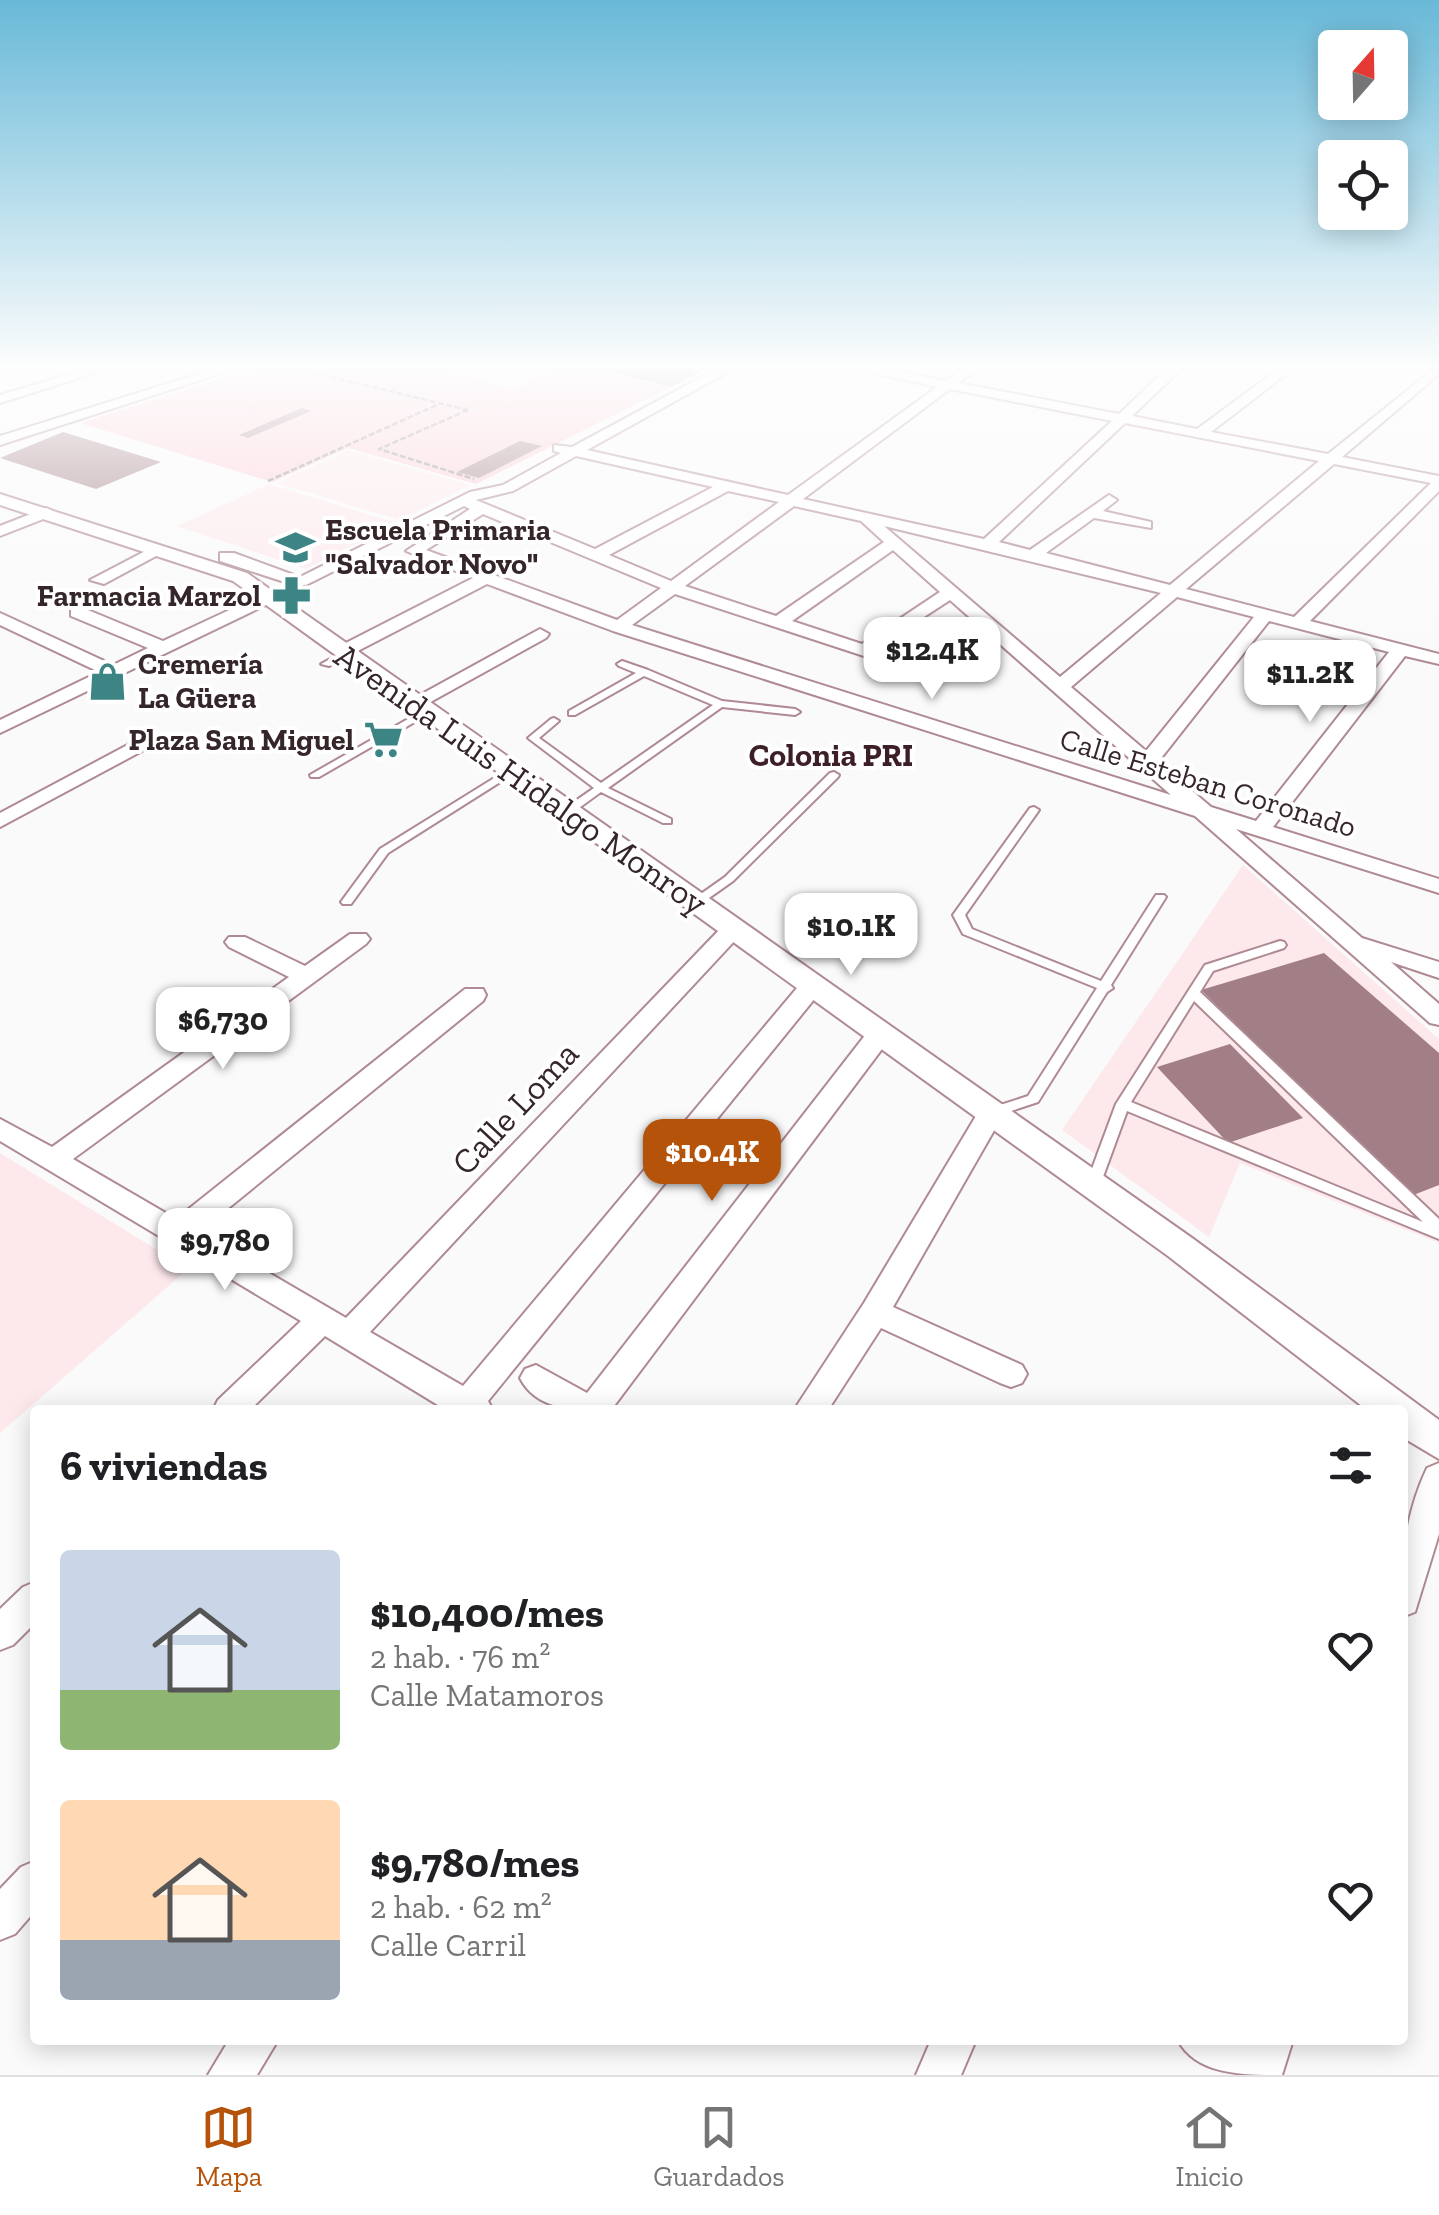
<!DOCTYPE html>
<html lang="es">
<meta charset="utf-8">
<style>
:root{--surface:#fff;--page:#f6f6f6;--text:#202124;--muted:#757577;--line:#e0e0e0;--accent:#b45309}
body{margin:0;font-family:"Zilla Slab",serif;background:var(--page);color:var(--text);height:100vh;display:flex;flex-direction:column;font-size:38px;white-space:nowrap}
*{box-sizing:border-box;margin:0}
p{font-size:32px;color:var(--muted)}
.icon{flex:none;width:55px;height:55px;fill:none;stroke:currentColor;stroke-width:2;stroke-linecap:round;stroke-linejoin:round}
.map{position:relative;flex:1;overflow:hidden}
.details{position:absolute;left:30px;top:1405px;width:1378px;height:640px;display:flex;flex-direction:column;background:var(--surface);border-radius:10px;box-shadow:0 5px 25px #0003}
.details>*{flex:none}
.needle{width:65px;rotate:20deg}
.tools{position:absolute;left:1318px;top:30px;display:grid;gap:20px}
.tools a{display:grid;place-items:center;width:90px;height:90px;border-radius:10px;background:var(--surface);box-shadow:0 5px 25px #0003;font-size:50px}
.price{position:absolute;translate:-50% -85px;padding:0 22px;border-radius:20px;background:#fff;color:#222;font-size:32px;line-height:65px;filter:drop-shadow(0 2px 5px #0008)}
.price::after{content:'';position:absolute;left:50%;top:60px;width:30px;height:22px;margin-left:-15px;background:inherit;clip-path:polygon(0 0,100% 0,50% 100%)}
.price.on{background:var(--accent);color:#fff}
ul{padding:0;list-style:none}
li{display:flex;align-items:center;gap:30px;height:250px;padding:0 30px}
li span{display:grid;place-items:center;flex:none;width:280px;height:200px;border-radius:10px;color:#555}
li>.icon{margin-inline-start:auto}
span .icon{width:120px;height:120px;fill:#fffc;stroke-width:1}
li b{font-size:42px}
h2{display:flex;justify-content:space-between;align-items:center;height:120px;padding:0 30px;font-size:42px}
.dock{display:flex;justify-content:space-around;align-items:center;height:140px;border-top:2px solid var(--line);background:var(--surface);font-size:28px;color:var(--muted)}
.dock a{display:grid;justify-items:center;gap:5px}
.dock .on{color:var(--accent)}
.map>svg:first-child{display:block}
.built{fill:#fde9ec}
.green{fill:#fccbd5}
.building{fill:#a27e86}
.lines{fill:none;stroke-linecap:round;stroke-linejoin:round}
.service-casing{stroke:#af8a92;stroke-width:4}
.minor-casing{stroke:#af8a92;stroke-width:4}
.tertiary-casing{stroke:#af8a92;stroke-width:4}
.path{stroke:#8f8688;stroke-width:2.5;stroke-dasharray:6 2.5;stroke-linecap:butt}
.service{fill:#fff;fill-rule:evenodd}
.minor{fill:#fff;fill-rule:evenodd}
.tertiary{fill:#fff;fill-rule:evenodd}
.labels{text-anchor:middle;dominant-baseline:central;stroke-width:8;stroke-linejoin:round;paint-order:stroke}
.far-poi-label{font-size:30px;font-weight:bold;fill:#352629;stroke:#fff;text-anchor:start}
.far-street-label{font-size:30px;fill:#352629;stroke:#fff}
.far-neighbourhood-label{font-size:32px;font-weight:bold;fill:#3d2027;stroke:#fff}
.street-label{font-size:35px;fill:#352629;stroke:#fff}
</style>
<div class="map">
<svg width="1439" height="2075" viewBox="0 0 1439 2075">
<rect width="100%" height="100%" fill="#fafafa"/>
<g class="built">
<path d="M348 450 470 485 400 520 276 483Z"/>
<path d="M269 484 396 523 306 569 177 526Z"/>
<path d="M1243 865 1439 1039V1243L1240 1163 1209 1237 1062 1130Z"/>
<path d="M0 1153 188 1269 0 1433Z"/>
</g>
<path class="green" d="M263 365H432L512 389 566 365H587L671 387 476 484 348 448 272 482 80 423Z"/>
<g class="building">
<path d="M611 365H678L700 372 671 387 601 369Z"/>
<path d="M302 408 311 411 248 438 239 435Z"/>
<path d="M63 432 161 462 96 489 0 458Z"/>
<path d="M520 441 542 446 479 478 457 472Z"/>
<path d="M1324 953 1439 1053V1185L1411 1196 1201 990Z"/>
<path d="M1230 1044 1303 1118 1228 1143 1157 1067Z"/>
</g>
<g class="lines">
<defs>
<g id="service">
<path d="M345 651 349 654 348 656 329 666 321 664Z"/>
<path d="M622 661 648 670 722 701 795 709 800 712 795 715 722 707 608 788 671 819V823H663L601 792 572 813H564V809L594 788 528 738 551 719 554 718 559 721 539 738 601 783 713 705 644 676 575 715H569V711L636 673 619 666 617 664Z"/>
<path d="M429 707 432 708V712L319 777H311L310 775Z"/>
<path d="M512 767 517 770 516 772 388 853 351 904H343L341 902 380 849Z"/>
<path d="M834 772 839 775 838 777 733 881 699 905H691L689 903 691 901 725 877 830 773Z"/>
<path d="M1034 807 1039 810 965 915 972 929 1101 981 1156 895H1164L1166 897 1111 985 1113 988 1107 992 1038 1102 993 1117 988 1115 986 1112 988 1109 1028 1096 1097 988 963 934 953 915 1030 808Z"/>
<path d="M1280 941 1284 942 1286 945 1284 948 1213 971 1200 992 1439 1219V1239L1127 1111 1100 1185 1098 1189H1088L1086 1185 1116 1104 1205 965ZM1194 1001 1423 1222 1131 1102Z"/>
</g>
<g id="minor">
<path d="M100 365H120L0 403V395Z"/>
<path d="M227 365H247L0 445V436Z"/>
<path d="M839 365H866L946 381 967 365H981L959 383 1119 414 1171 365H1185L1132 416 1197 429 1284 365H1298L1211 432 1328 454 1439 365V374L1342 457 1439 476V491L1310 621 1439 654V664L1405 656 1273 827 1439 879V893L1236 829 1362 938 1439 962V978L1391 962 1439 1004V1025L1430 1023 1195 816 613 631 487 584 348 656H336V648L473 578 406 551 470 509 464 506 306 585 292 581 470 492 503 485 561 453 554 451V445L572 447 722 366 726 373 587 450 788 495 937 387ZM950 389 1112 421 984 539 803 499ZM1125 423 1319 461 1170 585 1046 553 1094 518 1151 528V522L1103 511 1117 500 1109 495 1030 550 999 542ZM576 456 713 487 595 549 476 500 513 491ZM1334 464 1431 483 1294 617 1186 589ZM728 491 779 502 671 581 609 555ZM794 506 861 521 884 542 776 616 685 586ZM483 514 661 588 617 620 426 550ZM884 526 1161 593 1060 677ZM893 550 940 592 862 644 792 621ZM675 594 864 656 950 600 1171 795 632 625ZM1177 597 1254 617 1146 751 1071 687ZM1269 621 1389 652 1256 821 1211 807 1158 762Z"/>
<path d="M46 508 51 510V516L0 536V526Z"/>
<path d="M155 546 169 549 104 584 90 580Z"/>
<path d="M268 592 276 597 274 601 0 733V720L99 672 0 625V613L113 665 148 648 71 616V608H83L163 641Z"/>
<path d="M540 629 549 634 546 638 425 705 418 707 409 701Z"/>
<path d="M135 741 145 747 142 751 0 827V813Z"/>
<path d="M732 923 744 930 740 935 370 1332 463 1386 802 982H820L823 987 820 992 488 1401 493 1410H446L325 1336 250 1410H213L218 1400 301 1321 0 1141V1119L52 1147 289 977 229 947 225 942 229 937H245L305 966 350 934H366L370 939 366 944 73 1159 176 1219 465 989H483L486 995 483 1001 199 1232 346 1318 724 925Z"/>
<path d="M879 1027 891 1035 888 1041 611 1410C579 1410 537 1412 520 1378L525 1369 536 1365 587 1393 870 1029Z"/>
<path d="M991 1104 1000 1106 1004 1113 893 1307 1022 1365 1027 1374 1022 1383 1011 1387 1000 1383 881 1328 828 1410H794L864 1303 982 1106Z"/>
<path d="M1439 1463V1534L1415 1612 1402 1617C1402 1562 1403 1519 1427 1468Z"/>
<path d="M35 1582V1623L13 1645 0 1650V1609L23 1587Z"/>
<path d="M35 1861V1911L15 1934 0 1940V1889L21 1867Z"/>
<path d="M229 2040H278L257 2075H208Z"/>
<path d="M931 2040H976L961 2075H916Z"/>
<path d="M1178 2040H1239L1248 2045 1249 2040H1293L1282 2075C1243 2075 1196 2075 1178 2040Z"/>
</g>
<g id="tertiary">
<path d="M0 494 247 573 1192 1238 1439 1420V1459L1402 1437V1410H1367L1168 1256 233 581 0 505Z"/>
<path d="M220 553H234L310 581 300 587 220 561Z"/>
</g>
</defs>
<use href="#service" class="service-casing"/>
<use href="#minor" class="minor-casing"/>
<use href="#tertiary" class="tertiary-casing"/>
<g class="path">
<path d="M281 365 468 410"/>
<path d="M468 410 379 449 474 479"/>
<path d="M268 481 439 404"/>
</g>
<use href="#service" class="service"/>
<use href="#minor" class="minor"/>
<use href="#tertiary" class="tertiary"/>
</g>
<linearGradient id="sky" x2="0" y2="1"><stop stop-color="#68b9d8"/><stop offset="0.56" stop-color="#fdfdfd"/><stop offset="1" stop-color="#fdfdfd" stop-opacity="0"/></linearGradient>
<rect width="1439" height="656" fill="url(#sky)"/>
<defs>
<symbol id="school-bare" viewBox="-9 -9 18 18"><path d="M0-5L7-2L0 1L-7-2ZM-4 1L0 2.5L4 1V4Q0 6-4 4Z" fill="#3d8585" stroke="#fff" stroke-width="2.5" paint-order="stroke"/></symbol>
<symbol id="pharmacy-bare" viewBox="-9 -9 18 18"><path d="M-2-6h4v4h4v4h-4v4h-4v-4h-4v-4h4Z" fill="#3d8585" stroke="#fff" stroke-width="2.5" paint-order="stroke"/></symbol>
<symbol id="shop-bare" viewBox="-9 -9 18 18"><path d="M-5-2.5h2.3a2.7 3.5 0 0 1 5.4 0H5L5.5 6h-11ZM-1.5-2.5h3a1.5 2.3 0 0 0-3 0Z" fill="#3d8585" stroke="#fff" stroke-width="2.5" paint-order="stroke"/></symbol>
<symbol id="supermarket-bare" viewBox="-9 -9 18 18"><path d="M-6-5.5h2.5l.6 2H6L4.5 2H-2.5L-4.4-4H-6ZM-1.5 3.2a1.3 1.3 0 1 0 .1 0ZM3 3.2a1.3 1.3 0 1 0 .1 0Z" fill="#3d8585" stroke="#fff" stroke-width="2.5" paint-order="stroke"/></symbol>
</defs>
<g fill-rule="evenodd">
<use href="#school-bare" x="268" y="520" width="55" height="55"/>
<use href="#pharmacy-bare" x="264" y="568" width="55" height="55"/>
<use href="#shop-bare" x="80" y="654" width="55" height="55"/>
<use href="#supermarket-bare" x="356" y="712" width="55" height="55"/>
</g>
<g class="labels">
<g class="far-poi-label">
<text x="325" y="530">Escuela Primaria<tspan x="325" dy="34">"Salvador Novo"</tspan></text>
<text x="261" y="596" text-anchor="end">Farmacia Marzol</text>
<text x="138" y="664">Cremería<tspan x="138" dy="34">La Güera</tspan></text>
<text x="354" y="740" text-anchor="end">Plaza San Miguel</text>
</g>
<g class="far-street-label">
<text transform="translate(1208 783) rotate(17)">Calle Esteban Coronado</text>
</g>
<g class="far-neighbourhood-label">
<text x="831" y="755">Colonia PRI</text>
</g>
<g class="street-label">
<text transform="translate(521 779) rotate(35)">Avenida Luis Hidalgo Monroy</text>
<text transform="translate(515 1108) rotate(-47)">Calle Loma</text>
</g>
</g>
</svg>
<div class="tools">
<a><svg class="needle" viewBox="-14 -14 28 28"><path d="M0-13l5 13h-10z" fill="#e53935"/><path d="M0 13l5-13h-10z" fill="#757577"/></svg></a>
<a><svg class="icon" aria-label="locate" viewBox="0 0 24 24"><circle cx="12" cy="12" r="6"/><path d="M12 2v4M12 18v4M2 12h4M18 12h4"/></svg></a>
</div>
<b class="price" style="left:932px;top:702px">$12.4K</b>
<b class="price" style="left:1310px;top:725px">$11.2K</b>
<b class="price" style="left:851px;top:978px">$10.1K</b>
<b class="price" style="left:223px;top:1072px">$6,730</b>
<b class="price on" style="left:712px;top:1204px">$10.4K</b>
<b class="price" style="left:225px;top:1293px">$9,780</b>
<section class="details">
<h2>6 viviendas<svg class="icon" aria-label="filters" viewBox="0 0 24 24"><path d="M4 7h16M4 17h16"/><circle cx="9" cy="7" r="2"/><circle cx="15" cy="17" r="2"/></svg></h2>
<ul>
<li><span style="background:linear-gradient(#c9d6e8 70%,#8fb573 0)"><svg class="icon" aria-label="home" viewBox="0 0 24 24"><path d="M3 11l9-7 9 7M6 9v11h12V9"/></svg></span><div><b>$10,400/mes</b><p>2 hab. · 76 m²</p><p>Calle Matamoros</p></div><svg class="icon" aria-label="heart" viewBox="0 0 24 24"><path d="M12 20l-8-8c-3-5 5-10 8-4 3-6 11-1 8 4z"/></svg></li>
<li><span style="background:linear-gradient(#ffd9b3 70%,#9aa5b1 0)"><svg class="icon" aria-label="home" viewBox="0 0 24 24"><path d="M3 11l9-7 9 7M6 9v11h12V9"/></svg></span><div><b>$9,780/mes</b><p>2 hab. · 62 m²</p><p>Calle Carril</p></div><svg class="icon" aria-label="heart" viewBox="0 0 24 24"><path d="M12 20l-8-8c-3-5 5-10 8-4 3-6 11-1 8 4z"/></svg></li>
</ul>
</section>
</div>
<nav class="dock">
<a class="on"><svg class="icon" aria-label="map" viewBox="0 0 24 24"><path d="M3 6l6-2 6 2 6-2v14l-6 2-6-2-6 2zM9 4v14M15 6v14"/></svg>Mapa</a>
<a><svg class="icon" aria-label="saved" viewBox="0 0 24 24"><path d="M7 4h10v16l-5-4-5 4z"/></svg>Guardados</a>
<a><svg class="icon" aria-label="home" viewBox="0 0 24 24"><path d="M3 11l9-7 9 7M6 9v11h12V9"/></svg>Inicio</a>
</nav>
